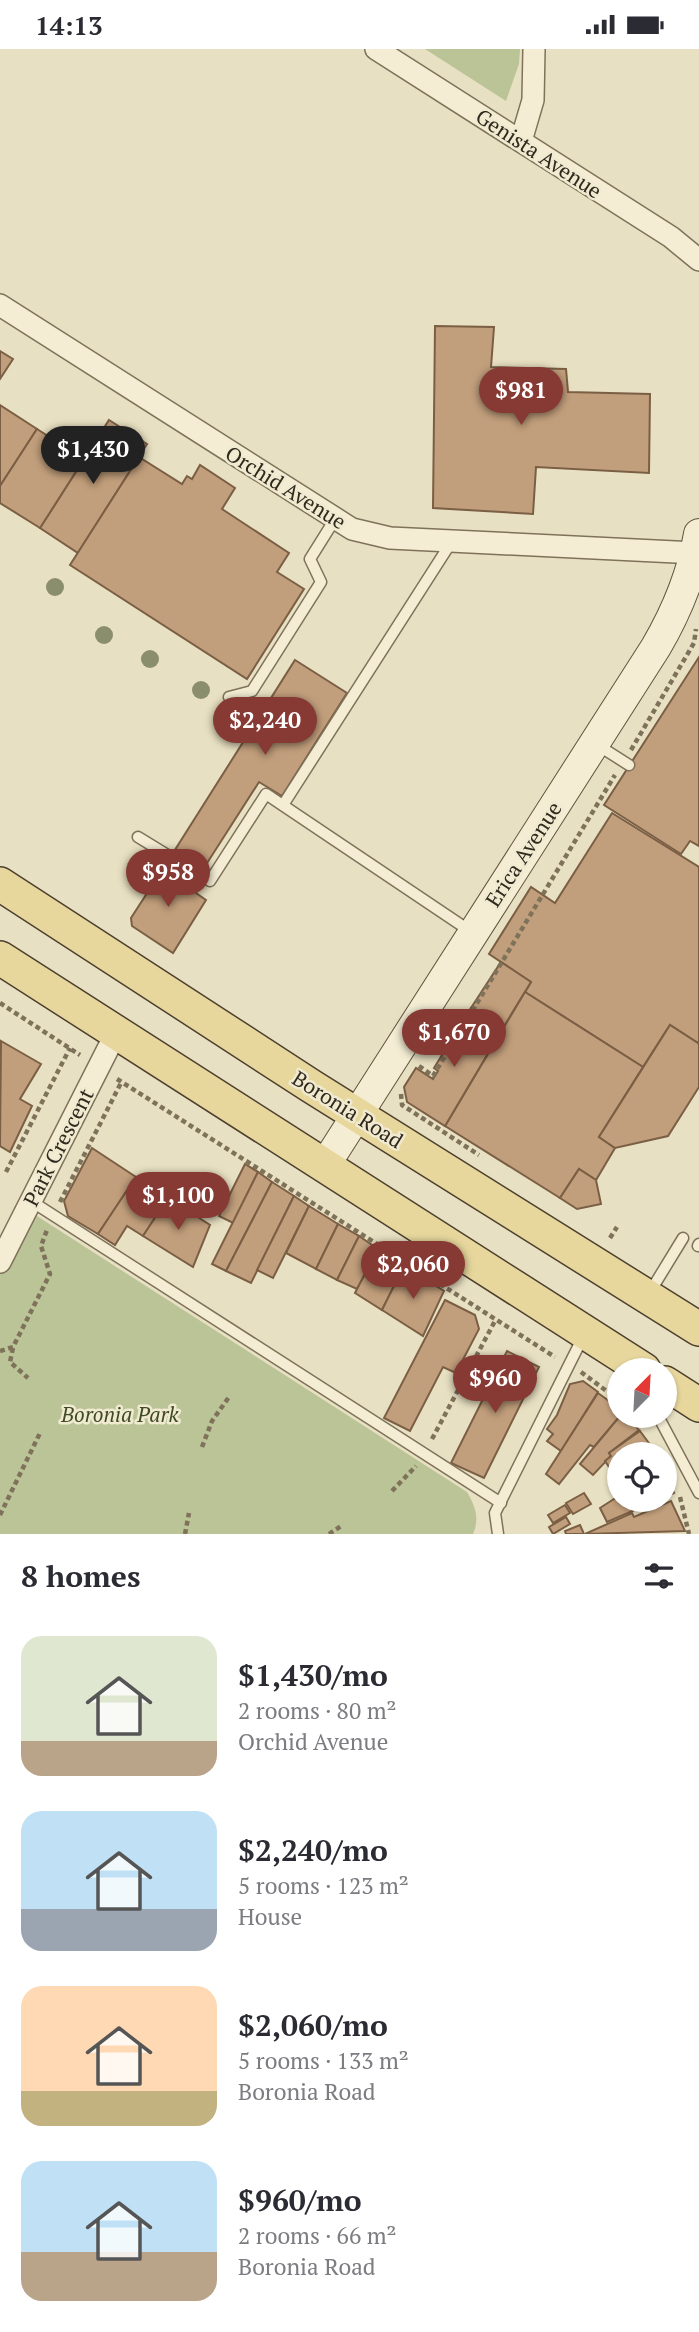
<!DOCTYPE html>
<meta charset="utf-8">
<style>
:root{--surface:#fff;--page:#f2f2f3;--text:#2b2b33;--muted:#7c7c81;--accent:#873933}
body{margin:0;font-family:"PT Serif",serif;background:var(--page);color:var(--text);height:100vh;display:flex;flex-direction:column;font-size:26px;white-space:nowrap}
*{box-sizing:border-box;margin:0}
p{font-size:23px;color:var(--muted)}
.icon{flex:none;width:38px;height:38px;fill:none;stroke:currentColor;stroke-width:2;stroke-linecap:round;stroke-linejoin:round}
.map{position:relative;height:1485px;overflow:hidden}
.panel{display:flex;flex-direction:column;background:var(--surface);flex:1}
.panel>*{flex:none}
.needle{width:46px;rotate:24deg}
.controls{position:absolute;left:607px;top:1309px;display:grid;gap:14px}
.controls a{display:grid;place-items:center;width:70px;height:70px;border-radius:50%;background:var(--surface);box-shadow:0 2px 5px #0004;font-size:35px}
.price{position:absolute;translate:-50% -60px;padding:0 16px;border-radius:24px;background:var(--accent);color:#fff;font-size:23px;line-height:46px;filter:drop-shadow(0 2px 4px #0008)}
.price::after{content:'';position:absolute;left:50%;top:42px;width:21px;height:16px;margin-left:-10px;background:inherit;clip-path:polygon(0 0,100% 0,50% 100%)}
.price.current{background:#222;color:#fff}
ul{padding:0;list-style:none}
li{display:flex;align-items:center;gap:21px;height:175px;padding:0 21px}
li span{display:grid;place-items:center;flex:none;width:196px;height:140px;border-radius:21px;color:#555}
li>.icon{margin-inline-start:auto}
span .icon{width:84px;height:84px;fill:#fffc;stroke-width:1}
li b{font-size:30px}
h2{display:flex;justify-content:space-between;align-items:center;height:84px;padding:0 21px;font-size:30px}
.status{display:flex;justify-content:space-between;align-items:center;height:49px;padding:0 35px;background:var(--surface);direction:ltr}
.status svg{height:19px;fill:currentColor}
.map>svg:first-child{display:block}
.green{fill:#bbc497}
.building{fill:#c29f7c;stroke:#7b5f44;stroke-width:2}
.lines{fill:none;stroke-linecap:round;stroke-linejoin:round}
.lane-casing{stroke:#7f725b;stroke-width:13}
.street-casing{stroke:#7f725b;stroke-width:24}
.secondary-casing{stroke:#61533f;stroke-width:32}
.primary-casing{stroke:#4d402f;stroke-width:36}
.path{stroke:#7f725b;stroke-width:4.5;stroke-dasharray:5 3.5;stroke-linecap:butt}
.lane{stroke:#f4edd4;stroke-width:10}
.street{stroke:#f4edd4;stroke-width:21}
.secondary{stroke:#f4edd4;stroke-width:30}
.primary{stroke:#e7d79d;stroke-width:33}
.tree{fill:#8b8e6d}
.labels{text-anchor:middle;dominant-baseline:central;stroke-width:5;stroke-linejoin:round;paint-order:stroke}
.street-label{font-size:21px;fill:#31291e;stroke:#f0ead0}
.park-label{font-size:21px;font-style:italic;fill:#3f4b27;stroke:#f0ead0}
</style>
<div class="status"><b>14:13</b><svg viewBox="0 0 49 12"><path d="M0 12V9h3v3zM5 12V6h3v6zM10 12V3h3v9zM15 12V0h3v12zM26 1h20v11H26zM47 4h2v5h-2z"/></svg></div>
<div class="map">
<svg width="699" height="1485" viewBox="0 0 699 1485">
<rect width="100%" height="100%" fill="#e8e0c2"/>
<g class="green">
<path d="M425 0H520L519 15 506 52Z"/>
<path d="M26 1160 467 1443C475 1457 480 1469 473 1485H0V1213Z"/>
</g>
<g class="building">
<path d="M435 277 494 278 491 318 566 320 568 343 650 345 649 424 536 418 533 465 433 459Z"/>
<path d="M0 302 13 310 0 330Z"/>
<path d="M0 356 37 380 0 437Z"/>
<path d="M109 371 147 395 78 504 40 479Z"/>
<path d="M37 380 84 410 40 479 0 454V437Z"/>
<path d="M139 408 182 435 187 427 192 430 200 416 235 439 222 460 289 504 277 523 304 540 247 630 70 516Z"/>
<path d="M699 608V797L690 792 681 805 604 756Z"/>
<path d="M295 611 347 644 282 747 259 733 202 822 173 804Z"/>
<path d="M612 764 699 818V992L698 994 670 976 643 1018 525 943 531 933 489 905 531 838 555 854Z"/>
<path d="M166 815 200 837 196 844 206 851 173 904 132 877 131 869Z"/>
<path d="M501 913 531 933 503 979 471 959Z"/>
<path d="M525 943 643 1018 599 1088 615 1099 596 1131 579 1120 560 1149 445 1077Z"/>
<path d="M471 959 503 979 445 1077 407 1053 404 1038 416 1019 433 1030 438 1022 434 1019Z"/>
<path d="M670 976 698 994 699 992V1038L668 1087 615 1099 599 1088Z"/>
<path d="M1 992 41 1015 20 1050 32 1057 10 1103 0 1097Z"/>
<path d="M92 1099 136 1128 98 1185 68 1167 64 1152Z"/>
<path d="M245 1115 258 1123 233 1174 219 1167Z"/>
<path d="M579 1120 596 1131 601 1155 577 1160 560 1149Z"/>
<path d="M258 1123 272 1133 226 1222 212 1215Z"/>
<path d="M136 1128 168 1149 143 1187 127 1177 115 1196 98 1185Z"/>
<path d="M272 1133 294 1147 251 1234 226 1222Z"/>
<path d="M294 1147 309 1157 273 1229 257 1221Z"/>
<path d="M168 1149 210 1176 193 1218 143 1187Z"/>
<path d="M309 1157 338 1175 316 1220 286 1204Z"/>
<path d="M338 1175 359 1187 337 1231 316 1220Z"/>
<path d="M359 1187 378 1200 357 1240 337 1231Z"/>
<path d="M378 1200 404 1217 382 1261 355 1244Z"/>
<path d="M404 1217 444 1242 423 1287 382 1261Z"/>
<path d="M445 1251 475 1266 479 1280 456 1324 443 1318 410 1382 384 1369Z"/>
<path d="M507 1302 539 1318 484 1429 451 1414Z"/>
<path d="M583 1332 598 1343 561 1402 547 1392 553 1385 547 1380 557 1366 570 1335Z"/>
<path d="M598 1344 620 1360V1367L594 1398 590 1396 559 1435 546 1425Z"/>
<path d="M620 1367H627L639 1381 609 1404 611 1407 593 1426 580 1415Z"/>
<path d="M640 1382 657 1405H620V1418L611 1421 605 1412 611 1407 609 1404Z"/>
<path d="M665 1419 674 1444 665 1448Z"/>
<path d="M584 1444 591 1455 573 1465 566 1454Z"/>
<path d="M620 1446V1451H658L607 1473 600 1459Z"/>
<path d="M671 1452 685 1482 585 1485 632 1464 634 1468Z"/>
<path d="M565 1456 570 1464 553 1474 548 1466Z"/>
<path d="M566 1468 570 1475 553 1485 549 1478Z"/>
<path d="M580 1476 584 1485H566L565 1482Z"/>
</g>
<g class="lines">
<defs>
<g id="lane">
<path d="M229 648 252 642 321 533 310 510 335 470"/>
<path d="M596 695 629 716"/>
<path d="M283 756 452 492"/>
<path d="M138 788 210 832 266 745 470 882"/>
<path d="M31 1152 501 1454"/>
<path d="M698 1197 699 1195"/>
<path d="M650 1243 683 1189"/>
<path d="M658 1367 699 1444"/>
<path d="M498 1485 495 1464 584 1286"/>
</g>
<g id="street">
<path d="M376 0 671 188 699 211"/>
<path d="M521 92 533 51 534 0"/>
<path d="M0 256 352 480 390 489 696 504"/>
<path d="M0 1213 116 984"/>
</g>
<path id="secondary" d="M325 1116 656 598C677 562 692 526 699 485"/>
<g id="primary">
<path d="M0 835 311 1037 699 1280"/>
<path d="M0 909 644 1321"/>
<path d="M665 1334 699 1356"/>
</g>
</defs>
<use href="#lane" class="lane-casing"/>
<use href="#street" class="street-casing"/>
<use href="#secondary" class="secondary-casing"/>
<use href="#primary" class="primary-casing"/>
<g class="path">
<path d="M631 701 694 594 696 580"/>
<path d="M0 954 80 1006"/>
<path d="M419 1017 433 1027 615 726"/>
<path d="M117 1030 555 1308"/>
<path d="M401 1045 402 1056 479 1106"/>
<path d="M6 1123 70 999"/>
<path d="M60 1153 122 1032"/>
<path d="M610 1189 617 1178"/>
<path d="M13 1299 10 1313 28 1329"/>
<path d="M0 1302 13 1298 50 1225 41 1197 47 1181"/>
<path d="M581 1323 620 1352"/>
<path d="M634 1367 644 1378"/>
<path d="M432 1390 496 1270"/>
<path d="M202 1398 212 1372 229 1348"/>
<path d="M392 1442 416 1417"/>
<path d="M680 1448 689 1485"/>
<path d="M0 1466 41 1382"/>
<path d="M185 1485 189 1464"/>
<path d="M329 1485 341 1477"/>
</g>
<use href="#lane" class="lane"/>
<use href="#street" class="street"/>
<use href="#secondary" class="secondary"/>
<use href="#primary" class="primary"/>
</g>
<g class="tree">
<circle cx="55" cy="538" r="9"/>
<circle cx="104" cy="586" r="9"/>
<circle cx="150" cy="610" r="9"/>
<circle cx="201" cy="641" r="9"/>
<circle cx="240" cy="662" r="9"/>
</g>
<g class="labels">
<g class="street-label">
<text transform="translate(539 104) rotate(33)">Genista Avenue</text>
<text transform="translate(286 438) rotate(32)">Orchid Avenue</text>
<text transform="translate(523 805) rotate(-57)">Erica Avenue</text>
<text transform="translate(348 1060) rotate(32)">Boronia Road</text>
<text transform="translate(58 1098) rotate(-63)">Park Crescent</text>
</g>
<g class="park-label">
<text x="120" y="1365">Boronia Park</text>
</g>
</g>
</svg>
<div class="controls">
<a><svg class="needle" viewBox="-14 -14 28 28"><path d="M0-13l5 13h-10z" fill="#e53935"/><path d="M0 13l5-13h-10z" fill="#7c7c81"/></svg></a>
<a><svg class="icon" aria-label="locate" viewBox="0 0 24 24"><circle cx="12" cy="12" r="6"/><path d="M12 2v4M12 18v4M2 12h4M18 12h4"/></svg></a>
</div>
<b class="price" style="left:521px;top:378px">$981</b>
<b class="price current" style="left:93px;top:437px">$1,430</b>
<b class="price" style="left:265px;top:708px">$2,240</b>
<b class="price" style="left:168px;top:860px">$958</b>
<b class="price" style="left:454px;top:1020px">$1,670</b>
<b class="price" style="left:178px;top:1183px">$1,100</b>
<b class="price" style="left:413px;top:1252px">$2,060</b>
<b class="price" style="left:495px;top:1366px">$960</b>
</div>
<section class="panel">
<h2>8 homes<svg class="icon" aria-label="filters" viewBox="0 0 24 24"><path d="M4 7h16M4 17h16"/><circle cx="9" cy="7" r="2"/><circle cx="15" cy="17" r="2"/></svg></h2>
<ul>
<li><span style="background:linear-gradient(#dfe7d0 75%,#b9a48a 0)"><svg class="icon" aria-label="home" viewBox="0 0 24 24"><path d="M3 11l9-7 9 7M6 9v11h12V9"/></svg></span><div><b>$1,430/mo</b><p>2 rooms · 80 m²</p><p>Orchid Avenue</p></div></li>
<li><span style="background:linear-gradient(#bfe0f5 70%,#9aa5b1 0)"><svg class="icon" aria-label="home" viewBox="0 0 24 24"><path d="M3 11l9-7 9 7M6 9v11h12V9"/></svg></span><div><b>$2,240/mo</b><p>5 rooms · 123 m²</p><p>House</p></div></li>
<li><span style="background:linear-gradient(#ffd9b3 75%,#c2b280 0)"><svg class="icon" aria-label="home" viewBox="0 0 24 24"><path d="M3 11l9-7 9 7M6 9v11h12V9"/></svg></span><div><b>$2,060/mo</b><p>5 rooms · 133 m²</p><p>Boronia Road</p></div></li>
<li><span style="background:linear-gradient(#bfe0f5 65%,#b9a48a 0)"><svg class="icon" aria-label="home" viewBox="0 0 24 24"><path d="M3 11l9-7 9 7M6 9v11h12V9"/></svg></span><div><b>$960/mo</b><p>2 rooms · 66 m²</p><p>Boronia Road</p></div></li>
</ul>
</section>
